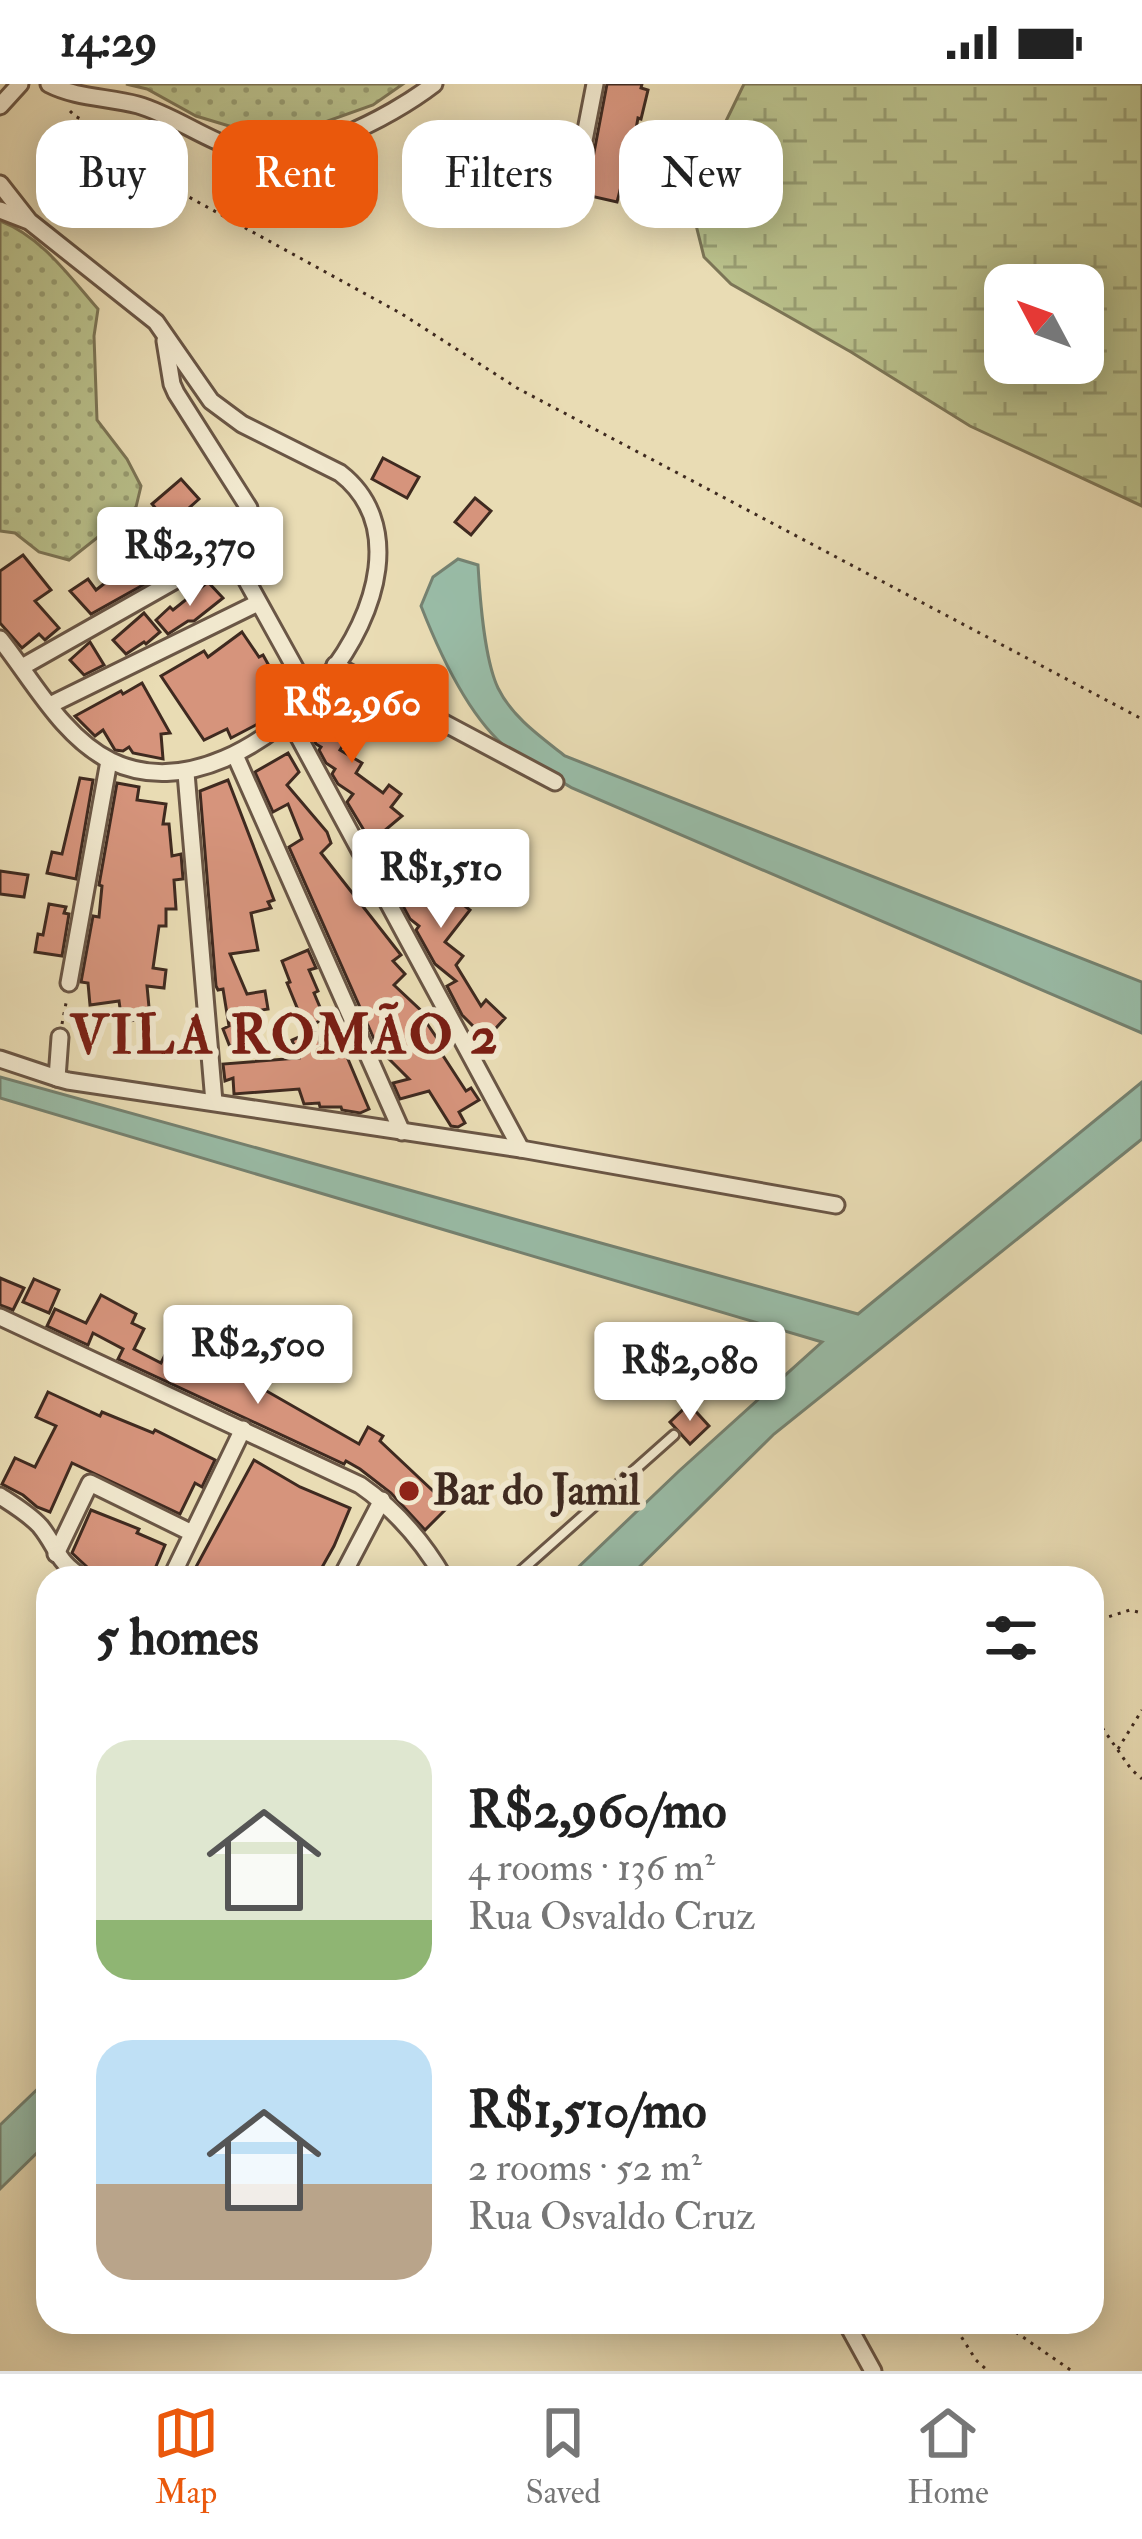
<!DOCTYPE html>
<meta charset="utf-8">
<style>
:root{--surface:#fff;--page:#f2f2f2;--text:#222;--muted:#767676;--line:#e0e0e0;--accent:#ea580c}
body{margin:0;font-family:"IM FELL Double Pica",serif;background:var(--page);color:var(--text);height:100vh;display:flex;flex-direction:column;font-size:45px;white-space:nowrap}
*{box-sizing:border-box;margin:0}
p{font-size:39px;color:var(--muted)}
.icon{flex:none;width:66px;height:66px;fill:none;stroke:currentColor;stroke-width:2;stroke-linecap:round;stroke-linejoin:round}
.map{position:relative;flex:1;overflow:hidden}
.sheet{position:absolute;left:36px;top:1482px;width:1068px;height:768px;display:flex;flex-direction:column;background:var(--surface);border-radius:36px;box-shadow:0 6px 30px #0003}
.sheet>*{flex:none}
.banner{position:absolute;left:36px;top:36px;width:1071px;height:108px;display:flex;gap:24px}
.needle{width:78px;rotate:311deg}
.fabs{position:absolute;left:984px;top:180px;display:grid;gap:24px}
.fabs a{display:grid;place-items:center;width:120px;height:120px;border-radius:24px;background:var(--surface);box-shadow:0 6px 30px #0003;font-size:60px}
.price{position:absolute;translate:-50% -102px;padding:0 27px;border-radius:12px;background:#fff;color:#222;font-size:39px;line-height:78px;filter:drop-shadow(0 3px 6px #0008)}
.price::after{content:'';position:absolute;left:50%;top:72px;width:36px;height:27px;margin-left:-18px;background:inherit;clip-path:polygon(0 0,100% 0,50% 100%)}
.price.active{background:var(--accent);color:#fff}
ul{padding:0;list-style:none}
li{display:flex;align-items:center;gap:36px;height:300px;padding:0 60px}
li span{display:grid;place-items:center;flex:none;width:336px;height:240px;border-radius:36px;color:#555}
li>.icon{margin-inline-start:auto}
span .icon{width:144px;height:144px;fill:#fffc;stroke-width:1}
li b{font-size:51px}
h2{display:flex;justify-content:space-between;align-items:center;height:144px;padding:0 60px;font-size:51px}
.chip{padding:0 42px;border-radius:36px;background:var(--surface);box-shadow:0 6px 30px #0003;font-size:42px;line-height:108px}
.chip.active{background:var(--accent);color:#fff}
.status{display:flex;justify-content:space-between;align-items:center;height:84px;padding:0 60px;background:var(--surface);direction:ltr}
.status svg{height:33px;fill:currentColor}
.dock{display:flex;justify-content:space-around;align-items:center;height:168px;border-top:3px solid var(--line);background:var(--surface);font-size:33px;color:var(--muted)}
.dock a{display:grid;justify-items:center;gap:6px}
.dock .active{color:var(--accent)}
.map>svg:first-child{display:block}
.grass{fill:url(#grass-dots);stroke:#7c7556;stroke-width:3}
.wetland{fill:url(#wetland-marsh);stroke:#7c7556;stroke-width:3;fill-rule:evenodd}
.water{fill:#99bca7;stroke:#758271;stroke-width:3}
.building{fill:#d6947c;stroke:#3f2a20;stroke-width:3}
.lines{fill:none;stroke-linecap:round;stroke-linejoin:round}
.service-casing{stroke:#6a5645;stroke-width:14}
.minor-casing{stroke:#6a5645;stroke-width:21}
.path{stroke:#3f2a20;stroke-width:3;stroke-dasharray:3 6;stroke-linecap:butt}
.service{stroke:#f1e8ce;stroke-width:8}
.minor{stroke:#f1e8ce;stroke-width:15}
.poi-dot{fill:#8f2418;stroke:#f1e8ce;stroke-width:4.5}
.labels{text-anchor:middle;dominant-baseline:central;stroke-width:12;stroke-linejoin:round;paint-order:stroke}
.poi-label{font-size:42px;font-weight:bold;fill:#3f2a20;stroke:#f1e8ce;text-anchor:start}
.district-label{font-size:54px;font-weight:bold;letter-spacing:3px;fill:#7a1f14;stroke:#f1e8ce}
</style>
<div class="status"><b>14:29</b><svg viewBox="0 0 49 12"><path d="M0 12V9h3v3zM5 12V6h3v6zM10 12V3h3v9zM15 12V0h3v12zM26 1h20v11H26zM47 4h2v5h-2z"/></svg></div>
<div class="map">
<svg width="1142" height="2287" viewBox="0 0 1142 2287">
<defs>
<pattern id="grass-dots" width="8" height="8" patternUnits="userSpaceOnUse" patternTransform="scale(3)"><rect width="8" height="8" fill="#b9c08b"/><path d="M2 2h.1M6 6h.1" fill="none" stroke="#989c71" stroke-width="1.8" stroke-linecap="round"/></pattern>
<pattern id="wetland-marsh" width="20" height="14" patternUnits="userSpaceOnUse" patternTransform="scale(3)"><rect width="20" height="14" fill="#b9c08b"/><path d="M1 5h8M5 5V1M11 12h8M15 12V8" fill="none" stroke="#989c71"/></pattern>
</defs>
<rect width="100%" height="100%" fill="#e9dcb4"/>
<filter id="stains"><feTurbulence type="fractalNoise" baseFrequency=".00167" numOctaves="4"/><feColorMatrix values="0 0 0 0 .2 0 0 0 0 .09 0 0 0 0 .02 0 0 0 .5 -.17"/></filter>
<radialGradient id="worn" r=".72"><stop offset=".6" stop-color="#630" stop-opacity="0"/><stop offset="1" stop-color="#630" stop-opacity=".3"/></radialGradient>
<g class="grass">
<path d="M126 0H403L373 21 311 43 249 48 196 32 147 5Z"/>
<path d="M0 137C42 153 69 192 98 225L94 252 97 336 127 375 141 402 136 423 69 476 39 468 15 449 0 447Z"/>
</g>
<path class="wetland" d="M744 0H1142V422L970 342 851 268 731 200 704 173 689 113ZM1005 201H1083V279H1005Z"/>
<g class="water">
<path d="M458 475 478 481C480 515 484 574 498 604 512 633 541 653 565 672L1142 898V949L572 704C551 691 526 680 508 665 468 633 439 568 421 522L433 493Z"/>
<path d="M0 993 858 1230 1142 998V1055L774 1350 628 1494H567L679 1387 822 1258 0 1014Z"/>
<path d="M48 1995V2058L0 2105V2041Z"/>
</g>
<g class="building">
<path d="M607 0H642L641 4 648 6 641 35 638 34 629 84 626 83 617 118 577 109 583 89 592 79Z"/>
<path d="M383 374 419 393 407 414 372 395Z"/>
<path d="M181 395 199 415 170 441 152 420Z"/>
<path d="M475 414 491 427 471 451 455 438Z"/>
<path d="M150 464 168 487 91 530 70 507 88 495 96 506Z"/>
<path d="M23 471 51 506 35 517 59 544 45 556 39 550 22 564 0 539V487Z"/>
<path d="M208 498 223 514 194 537H188L168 550 156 536 170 523 173 526Z"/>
<path d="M144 529 160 548 146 560 144 558 126 570 113 556Z"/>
<path d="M242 548 259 573 263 571 277 596 265 603 278 626 273 631 264 625 269 634 231 654 227 645 204 656 161 592 204 567 208 573Z"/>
<path d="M90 558 104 581 84 591 70 576Z"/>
<path d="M342 598 363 614 335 647 347 655 340 666 362 679 356 689 383 709 389 701 401 710 391 723 402 732 371 758 347 718 353 710 338 700 332 690 335 685 326 679 319 666 321 663 316 660 307 644Z"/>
<path d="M142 599 170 649 161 650 163 675 133 669 129 663 123 667 115 666 103 646 95 652 75 632 121 607 123 610Z"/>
<path d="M288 669 299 688 287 701 327 748 331 759 321 769 401 871 393 877 405 890 394 901 429 934 426 938 443 963 440 967 466 1007 471 1004 479 1016 459 1028 465 1039 458 1043 451 1042 429 1007 400 1015 393 999 409 995 378 964 289 763 302 755 288 720 273 728 255 688Z"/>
<path d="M80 694 93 696 76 795 47 789 52 768 62 770Z"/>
<path d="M228 696 274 816 268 818 271 824 251 829 258 866 230 870 247 910 265 907 268 925 244 929 253 953 230 963 223 945 229 942 223 905 218 906 216 902 200 707Z"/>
<path d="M117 699 139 703 137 716 166 720 163 740H169L172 772 181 770 183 795 174 796 176 825H166V842H159L153 884 166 886 164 904 147 902 150 934 122 938 119 917 90 921 88 899 81 898 93 832 99 833 102 802 99 801Z"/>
<path d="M454 765 466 775 442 804 470 826 445 858 463 872 456 881 481 922 486 916 505 934 486 955 462 931 447 902 456 897 435 880 416 846 419 842 410 835 381 781 390 770 427 799Z"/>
<path d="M0 787 28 791 24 813 0 810Z"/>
<path d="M49 820 66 823 64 829 69 830 62 872 35 868 38 850 43 851Z"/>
<path d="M308 866 316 884 309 886 318 907 314 909 325 935 301 945 294 927 298 926 287 899 290 898 282 877Z"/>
<path d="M315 946 324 969 342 961 369 1025 360 1029 342 1026 341 1023H320L319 1019 304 1020 299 1005 234 1010 233 994 225 997 223 980 299 974 292 956Z"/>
<path d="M0 1194 24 1204 13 1226 0 1221Z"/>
<path d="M34 1195 59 1206 49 1229 23 1218Z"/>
<path d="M101 1211 136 1230 132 1239 144 1245 134 1265 161 1279 167 1267 221 1291 230 1274 261 1291 256 1301 359 1360 368 1343 383 1352 380 1357 449 1422 425 1446 391 1409 360 1385 346 1377 344 1380 118 1275 123 1265 93 1249 88 1261 47 1242 55 1225 86 1239Z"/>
<path d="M48 1308 100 1332 102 1328 153 1349 155 1346 215 1376 202 1403 195 1399 180 1430 72 1379 50 1428 37 1423 23 1411 2 1400 15 1374 35 1383 56 1342 36 1333Z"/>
<path d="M689 1320 709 1342 690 1360 670 1338Z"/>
<path d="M254 1376 300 1403 350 1424 334 1462 316 1494H190Z"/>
<path d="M91 1426 139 1445 137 1449 165 1461 151 1494H99L72 1469Z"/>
</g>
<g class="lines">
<defs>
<path id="service" d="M513 1494 674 1351"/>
<g id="minor">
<path d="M49 0C76 14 109 13 138 21 173 31 204 55 239 66 294 84 390 34 434 0"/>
<path d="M0 22 20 0"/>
<path d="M580 77 595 0"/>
<path d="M0 100 29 137 156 238 211 317 242 340 340 389C465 486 253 746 111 677 63 654 32 595 0 555"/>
<path d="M0 126 26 136"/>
<path d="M165 257 172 300 176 309 249 424 251 443 245 471 247 497 310 611"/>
<path d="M335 581 555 698"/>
<path d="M22 583 248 455"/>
<path d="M50 621 258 519"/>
<path d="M289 635 521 1065"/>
<path d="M235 671 402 1048"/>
<path d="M186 689 214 1018"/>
<path d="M69 899 109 677"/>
<path d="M60 953 57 994 68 997 521 1065 836 1121"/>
<path d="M0 975 57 994"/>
<path d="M0 1233 360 1401C396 1426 422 1456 444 1494"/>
<path d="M0 1412C14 1421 29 1430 40 1442 58 1464 56 1478 84 1494"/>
<path d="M56 1470 90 1399 192 1449"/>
<path d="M171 1494 243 1345"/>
<path d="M341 1494 382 1416"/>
<path d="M846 2238 873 2287"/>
</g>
</defs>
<use href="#service" class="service-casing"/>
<use href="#minor" class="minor-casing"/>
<g class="path">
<path d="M70 27 75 32 179 89 187 112 402 230 517 304 1142 635"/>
<path d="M62 940 67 914"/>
<path d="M1092 1538 1130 1526 1142 1529"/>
<path d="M1092 1629 1131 1685 1142 1695"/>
<path d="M1118 1665 1142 1626"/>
<path d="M952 2238 976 2276 988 2287"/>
<path d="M1001 2238 1072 2287"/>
</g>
<use href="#service" class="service"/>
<use href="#minor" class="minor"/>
</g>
<circle class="poi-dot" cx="409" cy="1407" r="12"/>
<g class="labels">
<g class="poi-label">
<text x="433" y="1407">Bar do Jamil</text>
</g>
<g class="district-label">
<text x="285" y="952">VILA ROMÃO 2</text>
</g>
</g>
<rect width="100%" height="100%" filter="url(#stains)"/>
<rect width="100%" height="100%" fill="url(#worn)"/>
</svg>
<div class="fabs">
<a><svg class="needle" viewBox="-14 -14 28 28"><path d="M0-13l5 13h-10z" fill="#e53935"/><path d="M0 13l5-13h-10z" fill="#767676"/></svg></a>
</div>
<b class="price" style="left:190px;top:525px">R$2,370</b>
<b class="price active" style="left:352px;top:682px">R$2,960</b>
<b class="price" style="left:441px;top:847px">R$1,510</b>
<b class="price" style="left:258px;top:1323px">R$2,500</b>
<b class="price" style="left:690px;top:1340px">R$2,080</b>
<div class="banner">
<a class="chip">Buy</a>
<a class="chip active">Rent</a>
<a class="chip">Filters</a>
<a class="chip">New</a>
</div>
<section class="sheet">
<h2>5 homes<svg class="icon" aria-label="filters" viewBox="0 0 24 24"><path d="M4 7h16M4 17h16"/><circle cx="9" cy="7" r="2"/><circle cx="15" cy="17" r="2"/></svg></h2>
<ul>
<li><span style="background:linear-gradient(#dfe7d0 75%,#8fb573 0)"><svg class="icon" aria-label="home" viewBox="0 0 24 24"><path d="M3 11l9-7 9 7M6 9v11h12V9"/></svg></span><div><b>R$2,960/mo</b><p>4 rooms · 136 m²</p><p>Rua Osvaldo Cruz</p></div></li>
<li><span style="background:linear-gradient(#bfe0f5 60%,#b9a48a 0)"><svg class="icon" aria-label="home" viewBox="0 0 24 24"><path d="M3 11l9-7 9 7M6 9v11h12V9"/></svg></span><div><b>R$1,510/mo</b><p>2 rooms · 52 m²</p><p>Rua Osvaldo Cruz</p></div></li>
</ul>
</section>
</div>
<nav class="dock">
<a class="active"><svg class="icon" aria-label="map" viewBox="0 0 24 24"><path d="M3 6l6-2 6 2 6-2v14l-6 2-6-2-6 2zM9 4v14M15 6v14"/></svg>Map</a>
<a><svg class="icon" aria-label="saved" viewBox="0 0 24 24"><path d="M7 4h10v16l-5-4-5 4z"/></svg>Saved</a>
<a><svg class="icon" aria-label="home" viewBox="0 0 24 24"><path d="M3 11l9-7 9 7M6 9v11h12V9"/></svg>Home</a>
</nav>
